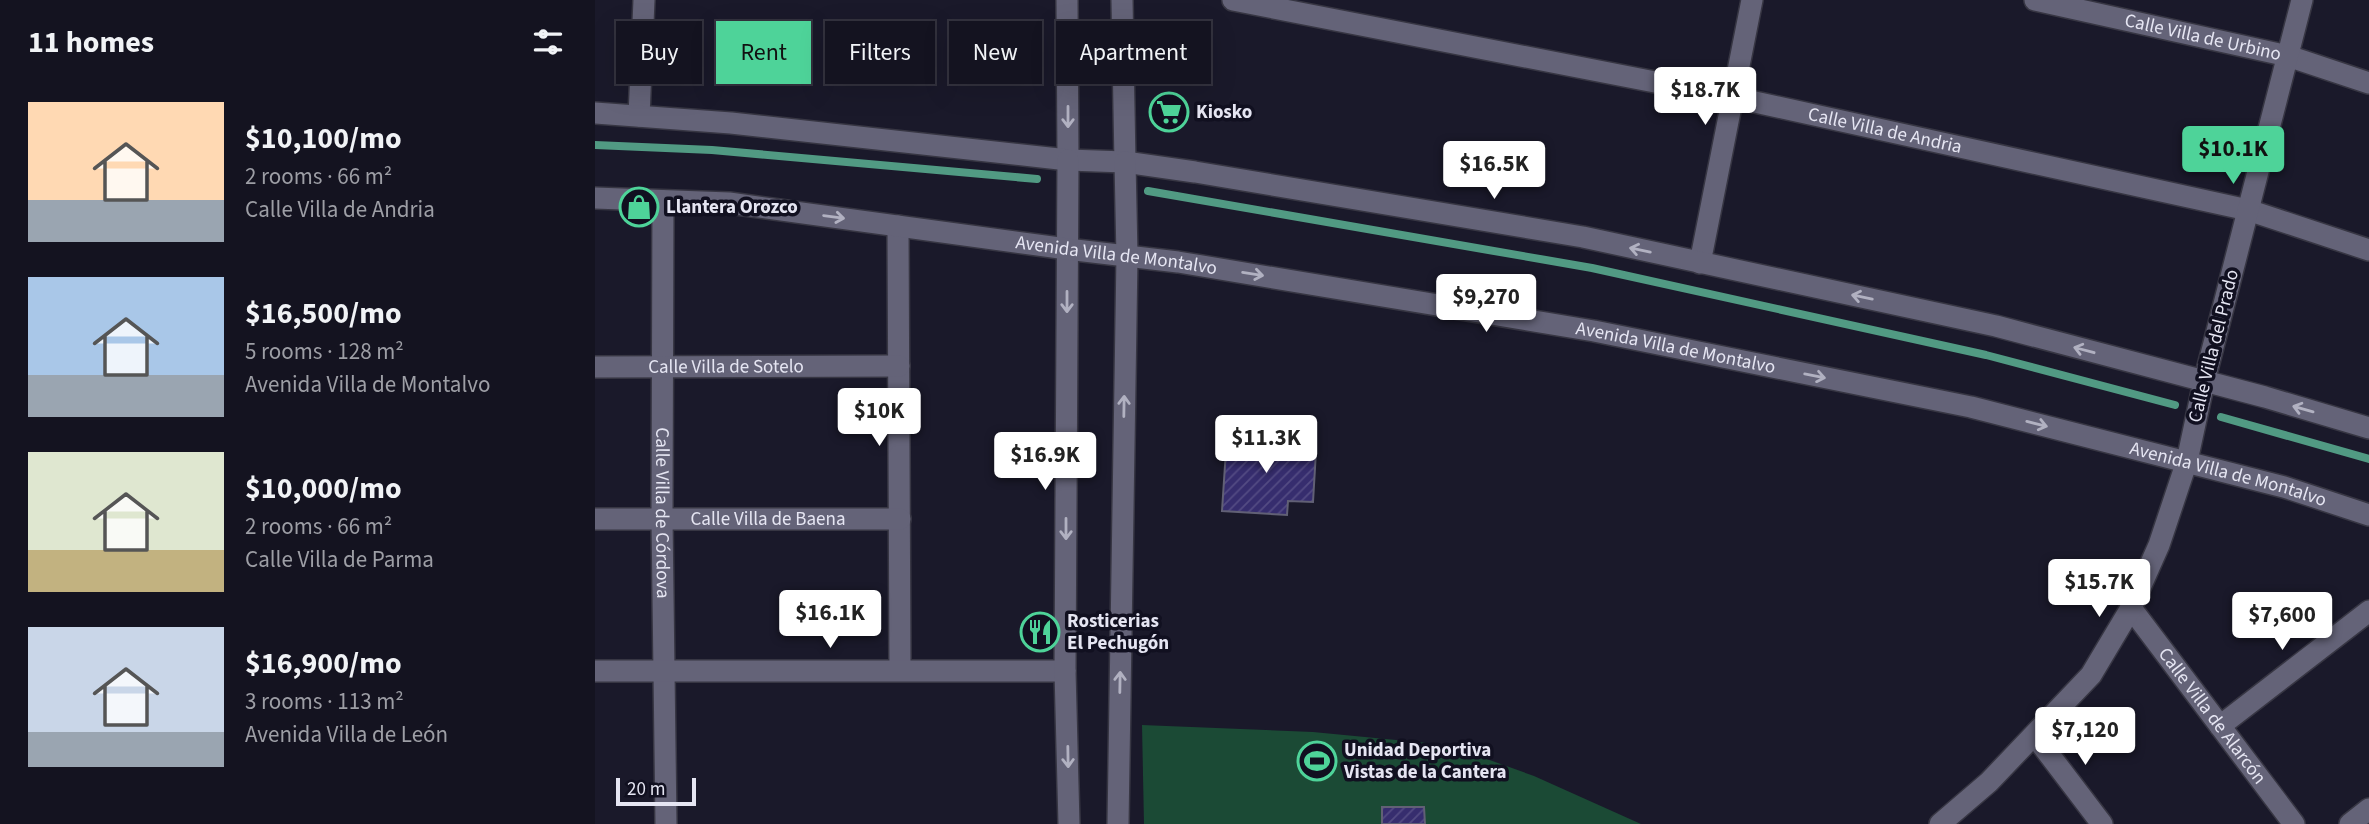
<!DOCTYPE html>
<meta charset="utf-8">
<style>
:root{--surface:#141320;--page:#21202d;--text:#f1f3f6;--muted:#9d9ea5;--line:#33323e;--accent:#4ed399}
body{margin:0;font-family:"Source Sans 3",sans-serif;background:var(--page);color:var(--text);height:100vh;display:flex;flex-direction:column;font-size:26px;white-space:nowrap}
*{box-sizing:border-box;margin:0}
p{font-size:23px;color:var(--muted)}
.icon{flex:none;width:38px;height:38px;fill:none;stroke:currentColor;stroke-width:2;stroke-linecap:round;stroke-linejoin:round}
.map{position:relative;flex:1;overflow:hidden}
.side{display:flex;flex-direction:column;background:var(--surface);width:595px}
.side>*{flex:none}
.guide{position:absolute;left:21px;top:21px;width:665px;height:63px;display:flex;gap:14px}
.scale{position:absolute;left:21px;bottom:18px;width:80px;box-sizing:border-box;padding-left:7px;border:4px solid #e5e5f2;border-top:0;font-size:19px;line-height:24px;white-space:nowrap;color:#e5e5f2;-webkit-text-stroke:5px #111020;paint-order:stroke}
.price{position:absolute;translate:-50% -60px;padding:0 16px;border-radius:7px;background:#fff;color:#222;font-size:23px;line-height:46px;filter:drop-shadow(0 2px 4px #0008)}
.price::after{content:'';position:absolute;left:50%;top:42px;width:21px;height:16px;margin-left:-10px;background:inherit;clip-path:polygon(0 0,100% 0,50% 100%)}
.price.current{background:var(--accent);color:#111}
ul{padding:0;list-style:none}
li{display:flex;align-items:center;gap:21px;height:175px;padding:0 28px}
li span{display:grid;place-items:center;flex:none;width:196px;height:140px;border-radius:0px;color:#555}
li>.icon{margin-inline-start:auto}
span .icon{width:84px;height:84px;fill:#fffc;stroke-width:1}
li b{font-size:30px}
h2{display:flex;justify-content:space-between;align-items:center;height:84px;padding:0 28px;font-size:30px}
.tag{padding:0 24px;border-radius:0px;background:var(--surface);box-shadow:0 7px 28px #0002,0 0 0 2px var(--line);font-size:24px;line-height:63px}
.tag.current{background:var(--accent);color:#111}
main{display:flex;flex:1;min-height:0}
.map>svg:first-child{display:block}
.pitch{fill:#1b4a35}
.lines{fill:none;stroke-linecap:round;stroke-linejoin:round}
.stream{stroke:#519a83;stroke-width:8}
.building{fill:url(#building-hatch);stroke:#616075;stroke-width:2}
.minor-casing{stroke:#373643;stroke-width:24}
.tertiary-casing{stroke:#373643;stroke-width:24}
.minor{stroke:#646378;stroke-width:21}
.tertiary{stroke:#646378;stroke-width:21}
.oneway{stroke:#b1b1c1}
.labels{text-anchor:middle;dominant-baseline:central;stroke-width:7;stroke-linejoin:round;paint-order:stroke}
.street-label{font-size:19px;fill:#e5e5f2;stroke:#111020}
.poi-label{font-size:19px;font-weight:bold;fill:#e5e5f2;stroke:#111020;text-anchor:start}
</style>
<main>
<section class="side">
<h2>11 homes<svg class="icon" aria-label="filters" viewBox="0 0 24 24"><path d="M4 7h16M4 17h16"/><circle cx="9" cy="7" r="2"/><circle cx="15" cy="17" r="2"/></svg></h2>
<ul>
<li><span style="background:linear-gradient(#ffd9b3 70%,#9aa5b1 0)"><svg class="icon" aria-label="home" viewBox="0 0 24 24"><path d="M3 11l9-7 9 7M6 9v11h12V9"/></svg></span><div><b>$10,100/mo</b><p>2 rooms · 66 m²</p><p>Calle Villa de Andria</p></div></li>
<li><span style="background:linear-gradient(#a9c7e8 70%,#9aa5b1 0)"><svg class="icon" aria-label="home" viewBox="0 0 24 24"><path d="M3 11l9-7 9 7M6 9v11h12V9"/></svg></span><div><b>$16,500/mo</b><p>5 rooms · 128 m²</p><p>Avenida Villa de Montalvo</p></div></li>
<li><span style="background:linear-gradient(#dfe7d0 70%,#c2b280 0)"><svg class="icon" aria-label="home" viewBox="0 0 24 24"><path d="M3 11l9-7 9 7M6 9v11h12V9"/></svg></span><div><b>$10,000/mo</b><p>2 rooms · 66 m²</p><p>Calle Villa de Parma</p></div></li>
<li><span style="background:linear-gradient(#c9d6e8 75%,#9aa5b1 0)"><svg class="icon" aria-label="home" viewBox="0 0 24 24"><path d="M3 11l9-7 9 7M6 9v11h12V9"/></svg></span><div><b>$16,900/mo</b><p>3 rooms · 113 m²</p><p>Avenida Villa de León</p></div></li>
</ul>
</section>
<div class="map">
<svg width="1774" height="824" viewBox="0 0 1774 824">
<defs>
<pattern id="building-hatch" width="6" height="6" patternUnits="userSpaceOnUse" patternTransform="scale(1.75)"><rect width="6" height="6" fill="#362d6e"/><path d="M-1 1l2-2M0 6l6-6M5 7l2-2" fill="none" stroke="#534b83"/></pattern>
</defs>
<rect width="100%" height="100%" fill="#1a192a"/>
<path class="pitch" d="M547 725 718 732 853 745 939 776 1046 824H549Z"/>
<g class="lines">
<g class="stream">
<path d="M0 145 117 150 442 179"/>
<path d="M553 191 997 268 1391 355 1580 405"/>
<path d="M1626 417 1774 459"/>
</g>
</g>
<g class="building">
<path d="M632 435 697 439 696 449 721 451 718 502 693 501 692 515 627 511Z"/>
<path d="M787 807H829L830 824H787Z"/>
</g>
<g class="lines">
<defs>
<g id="minor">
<path d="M472 0 473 160"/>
<path d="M527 0 530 162"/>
<path id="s1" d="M638 0 1137 97 1653 210 1774 250"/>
<path id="s2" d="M1440 0 1693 56 1774 83"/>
<path d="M44 116 49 0"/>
<path id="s3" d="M68 201 67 519 71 824"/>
<path d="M303 226 305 670"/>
<path d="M1105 263 1157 0"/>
<path id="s4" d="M0 367 304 366"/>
<path d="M1609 382 1707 0"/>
<path id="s5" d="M0 519H305"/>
<path id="s6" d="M1536 608 1699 824"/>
<path d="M0 671H470"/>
<path d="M1625 726 1774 611"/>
<path d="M1440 736 1507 824"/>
<path d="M1755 824 1774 809"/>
</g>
<g id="tertiary">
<path d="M0 113 136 123 473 160 530 162 600 172 988 237 1401 326 1670 397 1774 428"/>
<path d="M473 160 470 671 474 824"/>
<path id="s7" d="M0 198 134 203 472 249 583 262 999 331 1376 407 1689 487 1774 515"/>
<path d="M523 824 532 256 530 162"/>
<path d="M1345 824 1394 782 1496 675 1536 608 1564 545 1592 461 1609 382"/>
</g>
</defs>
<use href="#minor" class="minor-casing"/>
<use href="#tertiary" class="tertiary-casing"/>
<use href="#minor" class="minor"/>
<use href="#tertiary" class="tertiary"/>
</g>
<defs><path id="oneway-shaft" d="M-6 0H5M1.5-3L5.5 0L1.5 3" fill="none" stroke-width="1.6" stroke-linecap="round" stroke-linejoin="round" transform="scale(1.75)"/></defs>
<g class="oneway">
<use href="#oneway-shaft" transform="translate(473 117) rotate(90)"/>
<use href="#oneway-shaft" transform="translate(239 217) rotate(8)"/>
<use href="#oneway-shaft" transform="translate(1045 250) rotate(-168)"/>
<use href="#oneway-shaft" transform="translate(658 274) rotate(9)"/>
<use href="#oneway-shaft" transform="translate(1267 297) rotate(-168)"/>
<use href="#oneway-shaft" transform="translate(472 302) rotate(90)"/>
<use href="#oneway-shaft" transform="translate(1489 350) rotate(-165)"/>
<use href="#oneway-shaft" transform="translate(1220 376) rotate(11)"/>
<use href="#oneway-shaft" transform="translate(529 406) rotate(-89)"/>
<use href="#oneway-shaft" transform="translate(1708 409) rotate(-164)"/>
<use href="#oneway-shaft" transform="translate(1442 424) rotate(14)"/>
<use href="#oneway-shaft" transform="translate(471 529) rotate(90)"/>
<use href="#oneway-shaft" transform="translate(525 682) rotate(-89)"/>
<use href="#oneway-shaft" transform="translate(473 757) rotate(89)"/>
</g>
<defs>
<symbol id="supermarket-ring" viewBox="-11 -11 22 22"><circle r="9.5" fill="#111020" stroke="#4ed399" stroke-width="1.5"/><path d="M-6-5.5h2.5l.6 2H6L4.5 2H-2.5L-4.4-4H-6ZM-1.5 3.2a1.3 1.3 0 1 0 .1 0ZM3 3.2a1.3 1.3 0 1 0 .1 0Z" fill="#4ed399"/></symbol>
<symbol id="shop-ring" viewBox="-11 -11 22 22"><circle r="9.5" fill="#111020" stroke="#4ed399" stroke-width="1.5"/><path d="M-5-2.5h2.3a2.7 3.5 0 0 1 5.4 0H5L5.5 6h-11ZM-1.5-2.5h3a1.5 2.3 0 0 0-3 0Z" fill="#4ed399"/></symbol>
<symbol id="restaurant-ring" viewBox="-11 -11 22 22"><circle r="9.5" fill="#111020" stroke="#4ed399" stroke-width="1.5"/><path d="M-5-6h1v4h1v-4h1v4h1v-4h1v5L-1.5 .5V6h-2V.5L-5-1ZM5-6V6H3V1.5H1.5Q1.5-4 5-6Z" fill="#4ed399"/></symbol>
<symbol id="stadium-ring" viewBox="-11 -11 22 22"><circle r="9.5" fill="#111020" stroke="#4ed399" stroke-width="1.5"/><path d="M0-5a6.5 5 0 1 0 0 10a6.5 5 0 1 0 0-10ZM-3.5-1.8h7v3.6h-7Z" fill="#4ed399"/></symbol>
</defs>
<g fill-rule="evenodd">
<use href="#supermarket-ring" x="552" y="90" width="44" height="44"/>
<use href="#shop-ring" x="22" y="185" width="44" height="44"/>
<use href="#restaurant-ring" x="423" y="610" width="44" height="44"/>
<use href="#stadium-ring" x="700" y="739" width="44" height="44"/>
</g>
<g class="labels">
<g class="street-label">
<text stroke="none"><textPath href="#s2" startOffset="172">Calle Villa de Urbino</textPath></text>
<text stroke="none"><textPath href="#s1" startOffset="665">Calle Villa de Andria</textPath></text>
<text stroke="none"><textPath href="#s7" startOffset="525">Avenida Villa de Montalvo</textPath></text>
<text transform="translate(1619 346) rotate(-76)">Calle Villa del Prado</text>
<text stroke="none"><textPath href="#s7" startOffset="1092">Avenida Villa de Montalvo</textPath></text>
<text stroke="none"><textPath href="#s4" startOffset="131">Calle Villa de Sotelo</textPath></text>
<text stroke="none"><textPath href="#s7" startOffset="1659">Avenida Villa de Montalvo</textPath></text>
<text stroke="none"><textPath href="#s3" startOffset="312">Calle Villa de Córdova</textPath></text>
<text stroke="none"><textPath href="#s5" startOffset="173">Calle Villa de Baena</textPath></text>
<text stroke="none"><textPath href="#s6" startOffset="135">Calle Villa de Alarcón</textPath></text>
</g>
<g class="poi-label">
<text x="601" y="112">Kiosko</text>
<text x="71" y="207">Llantera Orozco</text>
<text x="472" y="621">Rosticerias<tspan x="472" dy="22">El Pechugón</tspan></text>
<text x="749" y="750">Unidad Deportiva<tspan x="749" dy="22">Vistas de la Cantera</tspan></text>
</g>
</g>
</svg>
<div class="scale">20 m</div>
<b class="price" style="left:1110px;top:127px">$18.7K</b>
<b class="price current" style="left:1638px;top:186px">$10.1K</b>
<b class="price" style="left:899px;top:201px">$16.5K</b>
<b class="price" style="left:891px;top:334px">$9,270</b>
<b class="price" style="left:284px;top:448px">$10K</b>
<b class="price" style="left:671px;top:475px">$11.3K</b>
<b class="price" style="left:450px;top:492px">$16.9K</b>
<b class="price" style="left:1504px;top:619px">$15.7K</b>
<b class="price" style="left:235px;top:650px">$16.1K</b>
<b class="price" style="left:1687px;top:652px">$7,600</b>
<b class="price" style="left:1490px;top:767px">$7,120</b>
<div class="guide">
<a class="tag">Buy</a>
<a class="tag current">Rent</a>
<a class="tag">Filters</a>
<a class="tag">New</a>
<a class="tag">Apartment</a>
</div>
</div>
</main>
